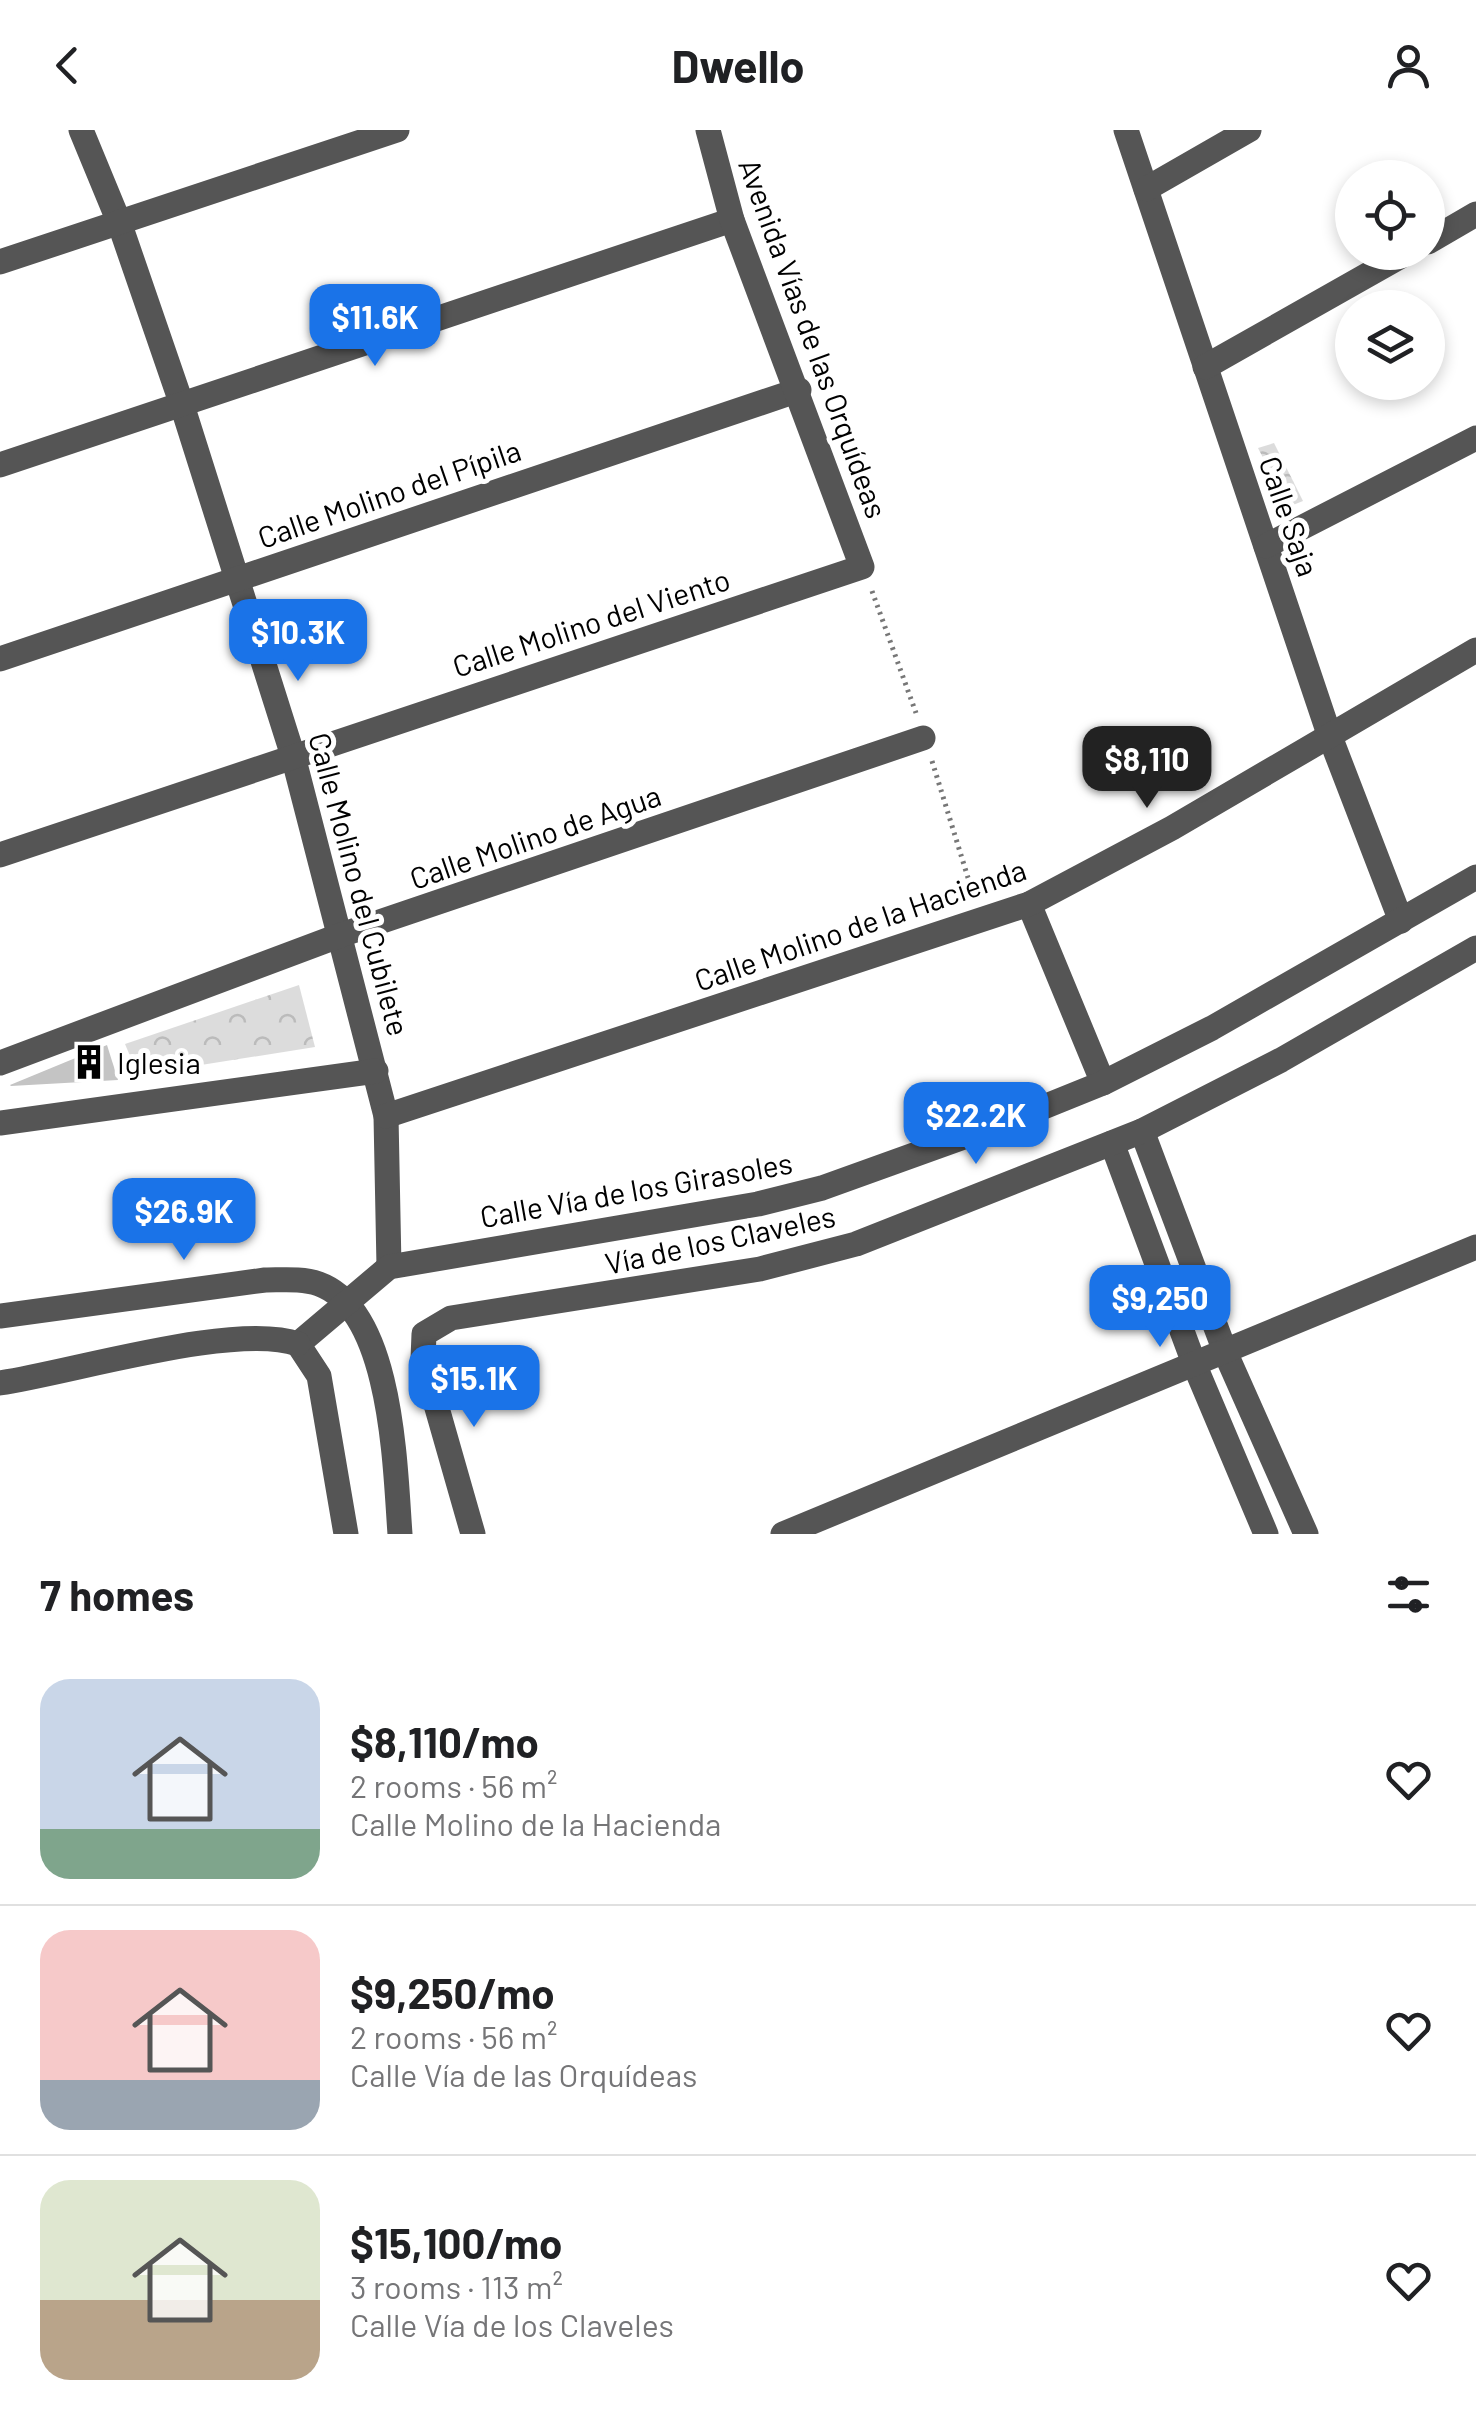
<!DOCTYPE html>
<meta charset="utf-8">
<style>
:root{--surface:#fff;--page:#f6f6f6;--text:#202124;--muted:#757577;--line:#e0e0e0;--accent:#1a73e8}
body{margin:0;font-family:Barlow,sans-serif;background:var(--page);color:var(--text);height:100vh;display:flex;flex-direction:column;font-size:38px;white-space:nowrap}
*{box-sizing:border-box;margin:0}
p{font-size:32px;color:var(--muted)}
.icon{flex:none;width:55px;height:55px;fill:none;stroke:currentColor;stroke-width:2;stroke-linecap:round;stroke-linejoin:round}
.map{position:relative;height:1404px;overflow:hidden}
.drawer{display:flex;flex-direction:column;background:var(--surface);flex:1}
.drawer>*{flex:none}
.controls{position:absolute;left:1335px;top:30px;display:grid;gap:20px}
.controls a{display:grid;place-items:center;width:110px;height:110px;border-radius:50%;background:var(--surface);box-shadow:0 5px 15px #0003;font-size:50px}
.price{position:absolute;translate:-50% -85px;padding:0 22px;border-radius:20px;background:var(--accent);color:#fff;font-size:32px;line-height:65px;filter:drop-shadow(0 2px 5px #0008)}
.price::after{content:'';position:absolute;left:50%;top:60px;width:30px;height:22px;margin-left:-15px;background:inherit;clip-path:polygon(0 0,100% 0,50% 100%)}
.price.selected{background:#222;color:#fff}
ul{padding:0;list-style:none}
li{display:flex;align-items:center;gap:30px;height:250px;padding:0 40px}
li+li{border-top:2px solid var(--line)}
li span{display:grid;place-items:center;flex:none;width:280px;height:200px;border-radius:30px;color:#555}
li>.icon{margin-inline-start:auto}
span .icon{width:120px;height:120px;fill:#fffc;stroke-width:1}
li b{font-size:42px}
h2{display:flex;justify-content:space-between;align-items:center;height:120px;padding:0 40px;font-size:42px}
header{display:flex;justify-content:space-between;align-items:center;height:130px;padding:0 40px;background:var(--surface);font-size:45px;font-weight:700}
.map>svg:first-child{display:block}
.park{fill:url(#park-crowns)}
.building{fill:#c4c4c4}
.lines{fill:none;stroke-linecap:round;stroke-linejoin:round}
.path{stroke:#777;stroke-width:5;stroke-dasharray:2.5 5;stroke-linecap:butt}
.minor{stroke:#555;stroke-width:25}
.labels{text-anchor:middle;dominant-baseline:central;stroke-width:10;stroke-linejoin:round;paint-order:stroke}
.street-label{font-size:30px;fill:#000;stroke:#fff}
.poi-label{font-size:30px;fill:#000;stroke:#fff;text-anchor:start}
</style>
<header><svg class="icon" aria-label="back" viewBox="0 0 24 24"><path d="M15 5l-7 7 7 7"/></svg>Dwello<svg class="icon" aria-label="person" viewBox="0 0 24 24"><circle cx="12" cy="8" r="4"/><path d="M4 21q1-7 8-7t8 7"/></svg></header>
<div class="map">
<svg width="1476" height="1404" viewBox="0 0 1476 1404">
<defs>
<pattern id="park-crowns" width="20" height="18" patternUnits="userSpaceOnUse" patternTransform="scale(2.5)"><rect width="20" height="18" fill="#dcdcdc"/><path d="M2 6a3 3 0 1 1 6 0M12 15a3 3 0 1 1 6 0" fill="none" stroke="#bbb"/></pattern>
</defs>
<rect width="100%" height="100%" fill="#fff"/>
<g class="park">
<path d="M1274 313 1303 371 1288 377 1258 318Z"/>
<path d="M299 855 315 917 138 945 125 914Z"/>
</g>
<path class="building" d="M107 915 118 950 11 956 10 955Z"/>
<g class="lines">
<g class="path">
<path d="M872 461 916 583"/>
<path d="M932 631 973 764"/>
</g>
<g class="minor">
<path d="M81 0 119 92 182 275 293 626 386 986 389 1137"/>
<path d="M1126 0 1329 604 1401 791"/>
<path d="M1146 59 1249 0"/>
<path d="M1428 112 1476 84"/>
<path d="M0 132 397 0"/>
<path d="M1205 237 1408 122"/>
<path d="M0 335 732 90"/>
<path d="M1266 416 1476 308"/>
<path d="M0 529 799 260"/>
<path d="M0 725 862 437 732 90 708 0"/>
<path d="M1029 774 1103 953"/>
<path d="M0 933 341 805 923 608"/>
<path d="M386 986 1029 774 1172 698 1476 520"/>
<path d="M0 993 376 941"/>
<path d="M1142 1001 1226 1224 1306 1404"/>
<path d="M1112 1013 1195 1236 1266 1404"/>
<path d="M0 1186 265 1150C283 1150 302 1148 319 1154 393 1181 395 1339 400 1404"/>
<path d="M298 1214 389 1137 758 1074 822 1058 1014 989 1103 953 1212 898 1476 747"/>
<path d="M298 1214 319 1246 346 1404"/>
<path d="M0 1253C73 1242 235 1192 298 1214"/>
<path d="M473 1404 423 1229 424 1204 451 1188 760 1139 856 1114 1142 1001 1281 930 1476 818"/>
<path d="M783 1404 1476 1117"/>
</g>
</g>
<defs>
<symbol id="building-bare" viewBox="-9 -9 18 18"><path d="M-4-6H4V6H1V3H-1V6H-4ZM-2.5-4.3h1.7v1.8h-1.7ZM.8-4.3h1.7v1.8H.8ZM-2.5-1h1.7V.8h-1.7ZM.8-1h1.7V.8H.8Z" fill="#000" stroke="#fff" stroke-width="2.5" paint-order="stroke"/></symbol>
</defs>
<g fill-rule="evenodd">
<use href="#building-bare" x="64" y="907" width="50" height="50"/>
</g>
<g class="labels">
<g class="street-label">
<text transform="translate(814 208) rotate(70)">Avenida Vías de las Orquídeas</text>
<text transform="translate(389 363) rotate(-19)">Calle Molino del Pípila</text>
<text transform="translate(1290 386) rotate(71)">Calle Saja</text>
<text transform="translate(591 492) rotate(-18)">Calle Molino del Viento</text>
<text transform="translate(535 706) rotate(-19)">Calle Molino de Agua</text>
<text transform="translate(360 754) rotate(75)">Calle Molino del Cubilete</text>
<text transform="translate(860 794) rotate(-19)">Calle Molino de la Hacienda</text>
<text transform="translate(636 1059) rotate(-10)">Calle Vía de los Girasoles</text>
<text transform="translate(720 1109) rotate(-12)">Vía de los Claveles</text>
</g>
<g class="poi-label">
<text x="117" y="932">Iglesia</text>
</g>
</g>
</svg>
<div class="controls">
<a><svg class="icon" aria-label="locate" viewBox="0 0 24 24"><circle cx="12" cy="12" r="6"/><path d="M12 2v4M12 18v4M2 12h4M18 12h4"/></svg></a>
<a><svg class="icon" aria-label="layers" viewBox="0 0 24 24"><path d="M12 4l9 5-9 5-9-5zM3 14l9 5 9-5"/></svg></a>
</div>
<b class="price" style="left:375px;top:239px">$11.6K</b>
<b class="price" style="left:298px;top:554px">$10.3K</b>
<b class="price selected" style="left:1147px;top:681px">$8,110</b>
<b class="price" style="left:976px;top:1037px">$22.2K</b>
<b class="price" style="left:184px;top:1133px">$26.9K</b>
<b class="price" style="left:1160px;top:1220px">$9,250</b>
<b class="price" style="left:474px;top:1300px">$15.1K</b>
</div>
<section class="drawer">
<h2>7 homes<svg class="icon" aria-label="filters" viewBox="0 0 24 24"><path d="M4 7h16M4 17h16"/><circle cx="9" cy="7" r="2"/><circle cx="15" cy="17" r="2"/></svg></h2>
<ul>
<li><span style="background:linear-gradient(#c9d6e8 75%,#7fa58c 0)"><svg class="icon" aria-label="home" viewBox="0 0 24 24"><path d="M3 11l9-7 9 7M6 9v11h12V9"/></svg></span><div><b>$8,110/mo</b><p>2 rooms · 56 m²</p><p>Calle Molino de la Hacienda</p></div><svg class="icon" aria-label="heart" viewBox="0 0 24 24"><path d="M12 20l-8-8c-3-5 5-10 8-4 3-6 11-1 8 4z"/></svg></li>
<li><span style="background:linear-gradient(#f6c9c9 75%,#9aa5b1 0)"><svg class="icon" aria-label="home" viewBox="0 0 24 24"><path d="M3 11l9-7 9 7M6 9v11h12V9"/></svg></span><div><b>$9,250/mo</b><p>2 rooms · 56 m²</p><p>Calle Vía de las Orquídeas</p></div><svg class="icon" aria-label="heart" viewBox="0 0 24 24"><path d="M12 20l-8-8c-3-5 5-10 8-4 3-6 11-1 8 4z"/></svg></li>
<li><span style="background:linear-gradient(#dfe7d0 60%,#b9a48a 0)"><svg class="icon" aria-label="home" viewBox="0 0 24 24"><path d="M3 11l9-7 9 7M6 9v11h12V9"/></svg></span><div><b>$15,100/mo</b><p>3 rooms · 113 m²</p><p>Calle Vía de los Claveles</p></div><svg class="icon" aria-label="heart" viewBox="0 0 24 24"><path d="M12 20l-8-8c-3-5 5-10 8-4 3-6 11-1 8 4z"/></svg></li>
</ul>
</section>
